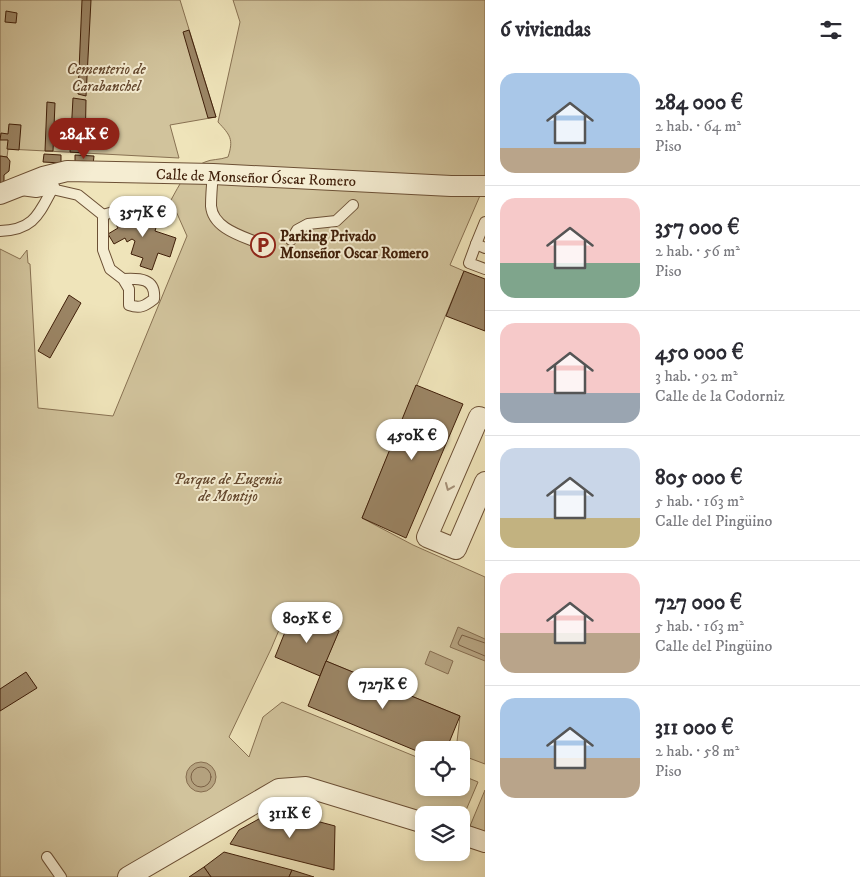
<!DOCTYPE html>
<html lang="es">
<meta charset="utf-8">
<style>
:root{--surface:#fff;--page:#f2f2f3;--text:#2b2b33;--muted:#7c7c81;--line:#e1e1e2;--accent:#8f2418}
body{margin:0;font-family:"IM FELL DW Pica",serif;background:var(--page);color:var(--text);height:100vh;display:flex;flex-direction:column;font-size:19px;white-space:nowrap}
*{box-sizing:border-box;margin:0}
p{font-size:16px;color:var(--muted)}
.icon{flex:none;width:28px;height:28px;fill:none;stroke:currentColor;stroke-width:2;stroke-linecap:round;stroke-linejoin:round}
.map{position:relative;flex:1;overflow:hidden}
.side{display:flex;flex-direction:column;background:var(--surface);width:375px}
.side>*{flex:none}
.tools{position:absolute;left:415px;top:741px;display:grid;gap:10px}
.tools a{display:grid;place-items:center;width:55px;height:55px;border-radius:10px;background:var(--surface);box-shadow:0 2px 8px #0003;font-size:25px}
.price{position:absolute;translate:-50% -42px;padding:0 11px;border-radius:18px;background:#fff;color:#222;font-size:16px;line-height:32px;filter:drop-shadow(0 1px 2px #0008)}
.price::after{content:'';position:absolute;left:50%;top:30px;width:15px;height:11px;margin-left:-8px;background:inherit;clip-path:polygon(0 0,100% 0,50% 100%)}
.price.on{background:var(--accent);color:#fff}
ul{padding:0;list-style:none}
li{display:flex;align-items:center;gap:15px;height:125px;padding:0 15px}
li+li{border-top:1px solid var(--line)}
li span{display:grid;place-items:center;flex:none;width:140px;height:100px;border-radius:15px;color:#555}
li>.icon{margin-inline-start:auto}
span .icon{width:60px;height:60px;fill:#fffc;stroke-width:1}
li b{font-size:21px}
h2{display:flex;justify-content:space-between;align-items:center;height:60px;padding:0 15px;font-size:21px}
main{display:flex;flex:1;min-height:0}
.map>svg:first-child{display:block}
.green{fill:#d1c39c;stroke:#887152}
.water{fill:#b4a17e;stroke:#866d4f}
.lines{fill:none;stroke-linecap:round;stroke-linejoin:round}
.shore{stroke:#7a6044;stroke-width:1}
.building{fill:#9b8565;stroke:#401f09}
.service-casing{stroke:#6c5035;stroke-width:12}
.minor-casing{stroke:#6c5035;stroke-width:22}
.service{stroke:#f5edd2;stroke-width:10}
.minor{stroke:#f5edd2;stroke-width:20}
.oneway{stroke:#a49078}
.labels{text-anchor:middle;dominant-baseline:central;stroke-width:4;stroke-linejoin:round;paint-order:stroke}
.park-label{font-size:15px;font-style:italic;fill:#64482e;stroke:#f5edd2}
.street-label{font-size:15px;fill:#401f09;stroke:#f5edd2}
.poi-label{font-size:15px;font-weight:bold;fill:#401f09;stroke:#f5edd2;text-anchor:start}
</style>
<main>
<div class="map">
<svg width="485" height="877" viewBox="0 0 485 877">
<rect width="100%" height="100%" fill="#efe4ba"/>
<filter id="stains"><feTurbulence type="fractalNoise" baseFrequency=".004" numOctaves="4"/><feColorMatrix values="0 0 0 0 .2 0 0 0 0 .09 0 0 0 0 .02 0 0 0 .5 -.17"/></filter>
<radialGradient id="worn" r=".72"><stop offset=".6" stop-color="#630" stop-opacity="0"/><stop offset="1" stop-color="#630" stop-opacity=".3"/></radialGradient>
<g class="green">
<path d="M0 0H180L216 117 170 125 179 158 8 149 7 157 0 156Z"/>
<path d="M233 0H485V184L450 265 464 271 362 518 413 545 485 577V764L461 755V750H456L460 716 326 661 339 631 287 611 271 649 229 737 249 757 263 717 282 702 424 760V788H461V775L478 782 461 822V815H424L279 789 135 877H0V249L20 259 27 250 28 263 30 264 38 408 113 416 187 236 171 200C180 184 186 169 205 162 211 159 220 160 228 157 234 139 230 135 218 122L240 22Z"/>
<path d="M485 790V832L470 826Z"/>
</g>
<g class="water">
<path d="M458 627 485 639V661L450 647Z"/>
<path d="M430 651 453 661 448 674 425 664Z"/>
<circle cx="201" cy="777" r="15"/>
</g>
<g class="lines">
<g class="shore">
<path d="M485 643 462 635 458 643 459 645 485 656"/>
<circle cx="201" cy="777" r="10"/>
</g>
</g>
<g class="building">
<path d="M82 0H91L86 96 78 94Z"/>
<path d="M6 11 17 13 16 23 5 22Z"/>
<path d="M189 30 216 117 208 118 183 32Z"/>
<path d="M73 98 86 100 85 153 70 152Z"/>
<path d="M47 102 55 103 53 151H45Z"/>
<path d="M9 124 21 125 19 150 7 149 8 140H0L1 133 8 134Z"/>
<path d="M44 154 61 155V163L43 162Z"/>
<path d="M75 155 94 156 93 165 75 164Z"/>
<path d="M0 156 7 157 10 161 9 171 4 175V185H0Z"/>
<path d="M140 210V217L136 224 141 233 147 217 158 221 155 231 176 238 170 257 158 253 152 270 140 266 143 258 131 254 135 241 132 239 127 242 125 238 114 244 108 234 118 228 115 223 125 218V211Z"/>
<path d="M464 271 485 279V331L446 316Z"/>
<path d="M69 295 81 303 50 358 38 351Z"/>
<path d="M416 385 463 404 406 538 362 518Z"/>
<path d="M293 612 339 631 320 676 275 657Z"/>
<path d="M326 661 460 716 446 750H424V754L308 706Z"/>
<path d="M26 672 37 688 0 711V689Z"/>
<path d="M275 810 335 826 334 870 230 844 239 830Z"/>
<path d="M224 852 292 870 289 877H211L204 867Z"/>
<path d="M204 867 211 877H189Z"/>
<path d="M292 870 314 877H289Z"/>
</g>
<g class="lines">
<defs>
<g id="service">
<path d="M213 174C212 184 211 196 211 206 213 230 246 237 263 245"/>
<path d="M21 190 36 192 52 189 78 195 103 215V250L110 269 123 279 129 289V305C140 309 145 306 154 299 156 278 139 278 123 279"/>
<path d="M103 215C129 207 141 204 165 221"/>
<path d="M0 231C35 230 39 213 54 186"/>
<path d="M291 240 297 230 308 224 336 221 353 205"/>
<path d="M476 244 485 222"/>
<path d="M485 248 476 244 469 263 485 269"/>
<path d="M47 857 61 877"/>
</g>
<g id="minor">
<path d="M0 194 43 177 67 171 213 174 451 186H485"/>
<path d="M485 419 479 417 427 537 456 549 485 482"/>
<path d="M461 834 485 842"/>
<path d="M128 877 279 789 306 787 424 823"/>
</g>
</defs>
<use href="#service" class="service-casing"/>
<use href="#minor" class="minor-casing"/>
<use href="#service" class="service"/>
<use href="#minor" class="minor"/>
</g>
<defs><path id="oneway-chevron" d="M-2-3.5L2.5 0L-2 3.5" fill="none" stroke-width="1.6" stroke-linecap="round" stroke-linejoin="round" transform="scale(1.25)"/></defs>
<use class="oneway" href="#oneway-chevron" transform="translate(449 487) rotate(113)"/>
<defs>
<symbol id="parking-ring" viewBox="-11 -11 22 22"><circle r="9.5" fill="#f5edd2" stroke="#8f2418" stroke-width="1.5"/><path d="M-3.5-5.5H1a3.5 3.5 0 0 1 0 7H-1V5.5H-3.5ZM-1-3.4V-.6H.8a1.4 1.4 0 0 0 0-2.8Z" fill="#8f2418"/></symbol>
</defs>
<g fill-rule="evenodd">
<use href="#parking-ring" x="249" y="231" width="28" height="28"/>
</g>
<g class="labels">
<g class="park-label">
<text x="106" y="69">Cementerio de<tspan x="106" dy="17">Carabanchel</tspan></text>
<text x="228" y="479">Parque de Eugenia<tspan x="228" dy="17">de Montijo</tspan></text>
</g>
<g class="street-label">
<text transform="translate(256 178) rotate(2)">Calle de Monseñor Óscar Romero</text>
</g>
<g class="poi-label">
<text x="280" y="236">Parking Privado<tspan x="280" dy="17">Monseñor Oscar Romero</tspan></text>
</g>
</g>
<rect width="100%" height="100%" filter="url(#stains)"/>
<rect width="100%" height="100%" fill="url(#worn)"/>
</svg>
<div class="tools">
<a><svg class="icon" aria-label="locate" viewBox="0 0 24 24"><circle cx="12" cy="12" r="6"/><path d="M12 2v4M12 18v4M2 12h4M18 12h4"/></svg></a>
<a><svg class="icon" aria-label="layers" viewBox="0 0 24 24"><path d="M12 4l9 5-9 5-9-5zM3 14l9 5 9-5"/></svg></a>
</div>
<b class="price on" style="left:84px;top:160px">284K €</b>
<b class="price" style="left:143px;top:238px">357K €</b>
<b class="price" style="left:412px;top:461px">450K €</b>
<b class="price" style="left:307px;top:644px">805K €</b>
<b class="price" style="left:383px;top:710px">727K €</b>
<b class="price" style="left:290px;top:839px">311K €</b>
</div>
<section class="side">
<h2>6 viviendas<svg class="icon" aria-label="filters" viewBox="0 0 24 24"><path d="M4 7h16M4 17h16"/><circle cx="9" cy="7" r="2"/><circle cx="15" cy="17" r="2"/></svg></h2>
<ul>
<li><span style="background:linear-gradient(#a9c7e8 75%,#b9a48a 0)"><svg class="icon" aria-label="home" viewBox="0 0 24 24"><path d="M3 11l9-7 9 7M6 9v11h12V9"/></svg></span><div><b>284 000 €</b><p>2 hab. · 64 m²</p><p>Piso</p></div></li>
<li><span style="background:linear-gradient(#f6c9c9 65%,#7fa58c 0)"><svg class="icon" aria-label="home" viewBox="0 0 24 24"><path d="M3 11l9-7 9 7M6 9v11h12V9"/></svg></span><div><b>357 000 €</b><p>2 hab. · 56 m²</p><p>Piso</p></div></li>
<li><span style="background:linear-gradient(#f6c9c9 70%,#9aa5b1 0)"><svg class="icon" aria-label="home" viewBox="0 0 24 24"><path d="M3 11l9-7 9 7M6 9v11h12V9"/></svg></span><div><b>450 000 €</b><p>3 hab. · 92 m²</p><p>Calle de la Codorniz</p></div></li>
<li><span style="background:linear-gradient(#c9d6e8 70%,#c2b280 0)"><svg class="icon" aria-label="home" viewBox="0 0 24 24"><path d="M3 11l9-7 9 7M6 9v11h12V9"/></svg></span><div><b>805 000 €</b><p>5 hab. · 163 m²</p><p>Calle del Pingüino</p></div></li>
<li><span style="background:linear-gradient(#f6c9c9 60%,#b9a48a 0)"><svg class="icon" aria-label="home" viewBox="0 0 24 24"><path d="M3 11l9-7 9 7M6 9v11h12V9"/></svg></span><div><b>727 000 €</b><p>5 hab. · 163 m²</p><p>Calle del Pingüino</p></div></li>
<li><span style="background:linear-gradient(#a9c7e8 60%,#b9a48a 0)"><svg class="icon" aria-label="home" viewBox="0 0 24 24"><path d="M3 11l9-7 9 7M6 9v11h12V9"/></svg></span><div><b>311 000 €</b><p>2 hab. · 58 m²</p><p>Piso</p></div></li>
</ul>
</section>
</main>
